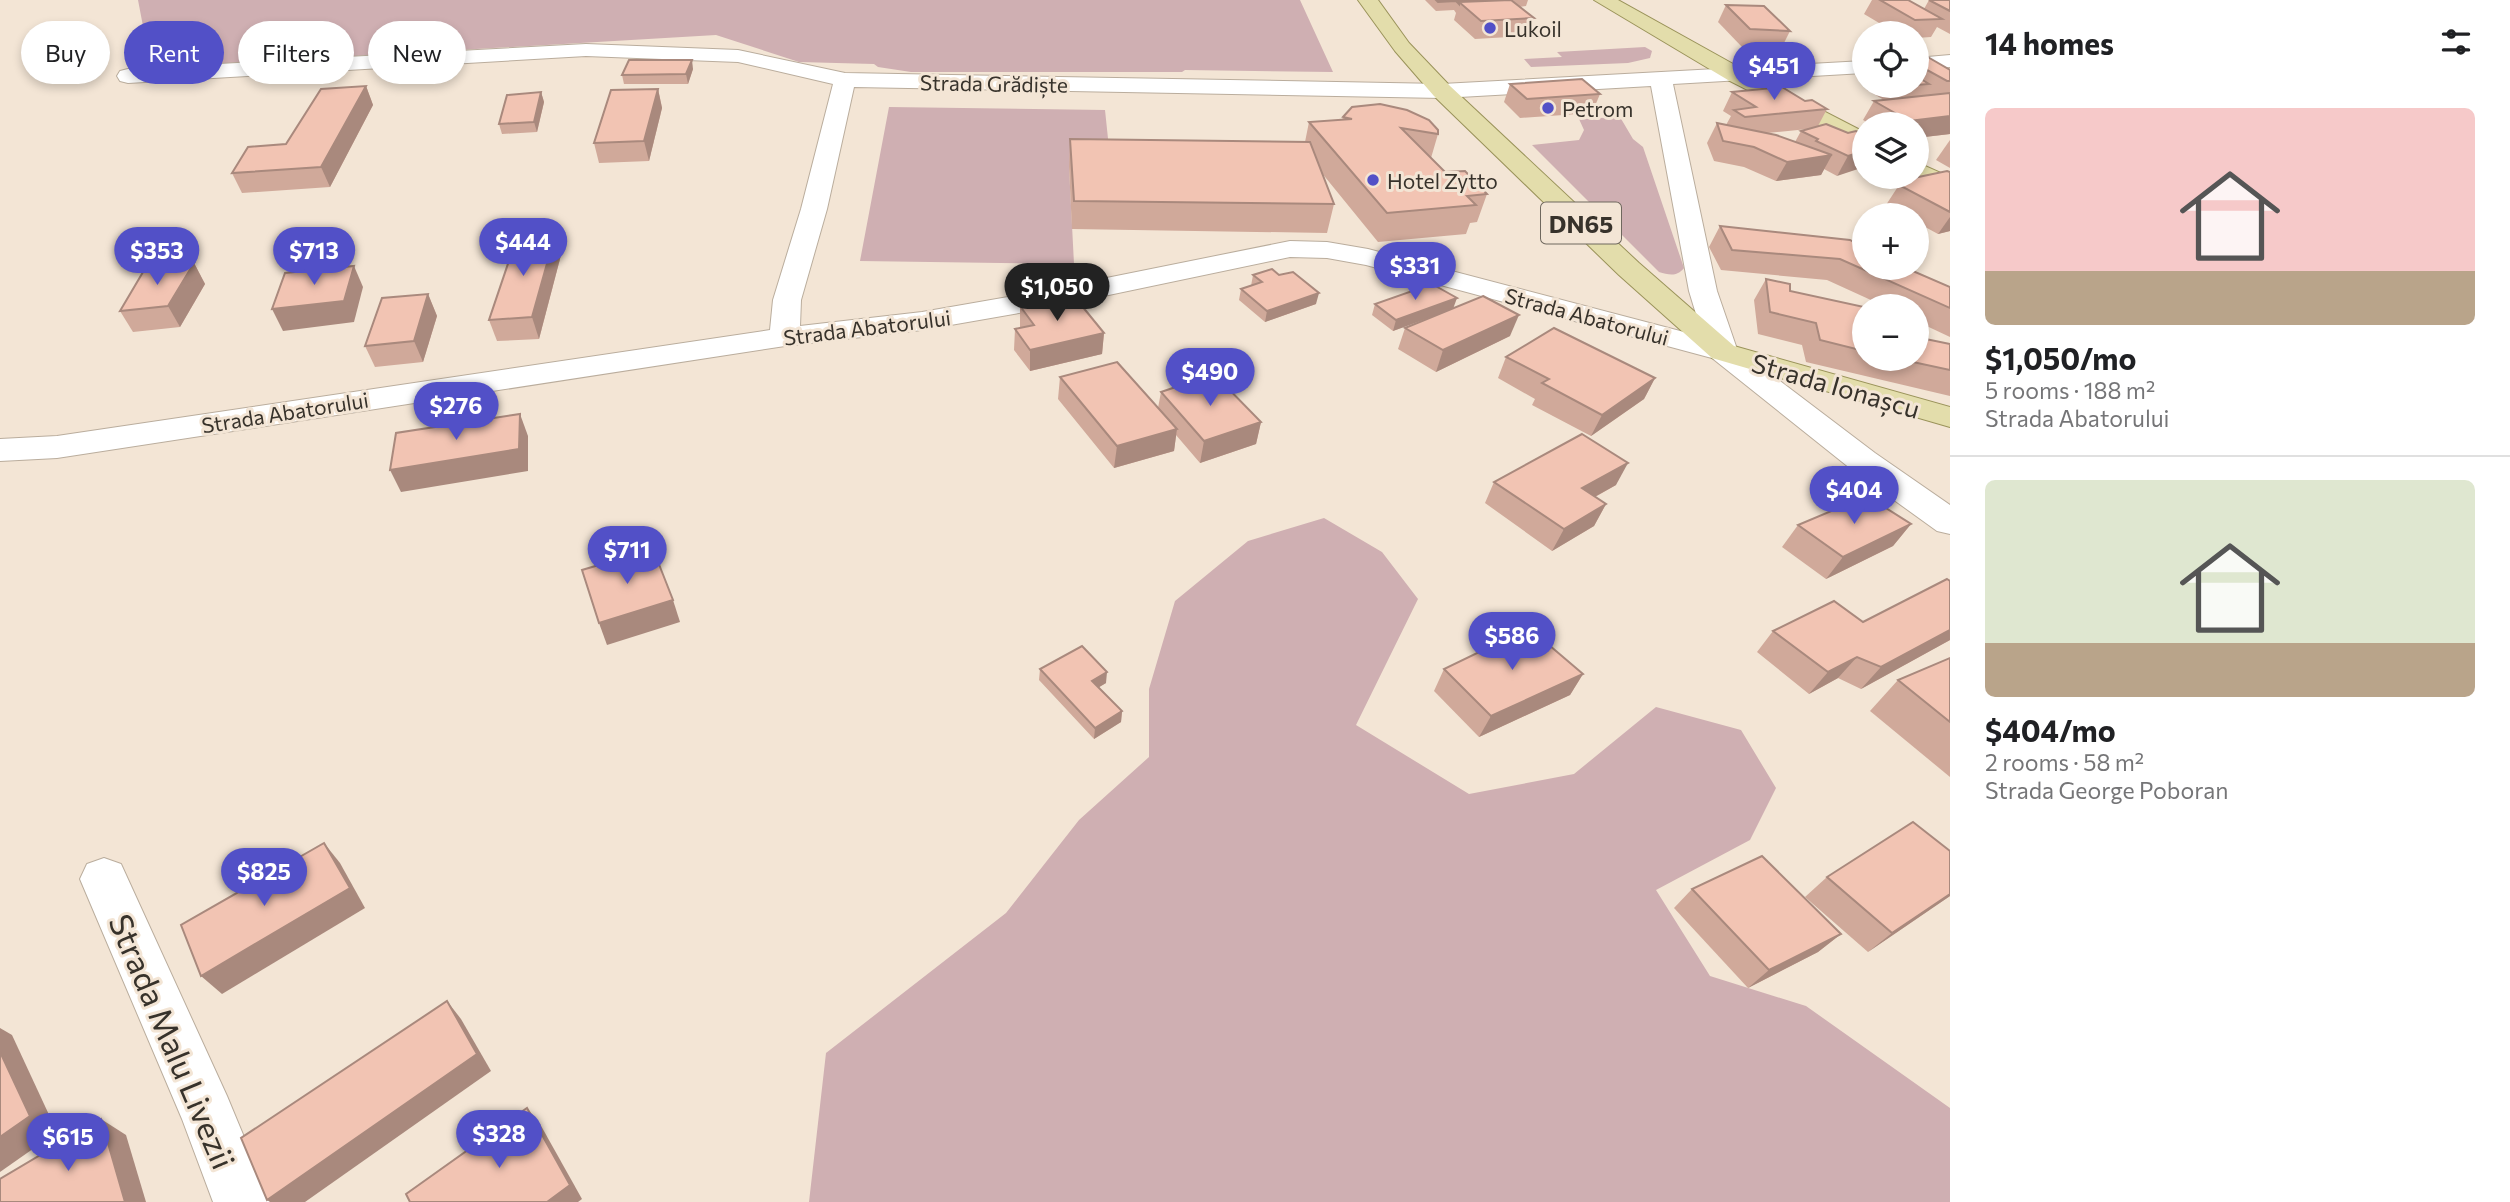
<!DOCTYPE html>
<meta charset="utf-8">
<style>
:root{--surface:#fff;--page:#f2f2f2;--text:#202124;--muted:#757577;--line:#e0e0e0;--accent:#5250c7}
body{margin:0;font-family:Commissioner,sans-serif;background:var(--page);color:var(--text);height:100vh;display:flex;flex-direction:column;font-size:26px;white-space:nowrap}
*{box-sizing:border-box;margin:0}
p{font-size:23px;color:var(--muted)}
.icon{flex:none;width:38px;height:38px;fill:none;stroke:currentColor;stroke-width:2;stroke-linecap:round;stroke-linejoin:round}
.map{position:relative;flex:1;overflow:hidden}
.drawer{display:flex;flex-direction:column;background:var(--surface);width:560px}
.drawer>*{flex:none}
.top-card{position:absolute;left:21px;top:21px;width:665px;height:63px;display:flex;gap:14px}
.controls{position:absolute;left:1852px;top:21px;display:grid;gap:14px}
.controls a{display:grid;place-items:center;width:77px;height:77px;border-radius:50%;background:var(--surface);box-shadow:0 4px 10px #0003;font-size:35px}
.price{position:absolute;translate:-50% -60px;padding:0 16px;border-radius:24px;background:var(--accent);color:#fff;font-size:23px;line-height:46px;filter:drop-shadow(0 2px 4px #0008)}
.price::after{content:'';position:absolute;left:50%;top:42px;width:21px;height:16px;margin-left:-10px;background:inherit;clip-path:polygon(0 0,100% 0,50% 100%)}
.price.on{background:#222;color:#fff}
ul{padding:0;list-style:none}
li{display:grid;align-content:center;gap:14px;height:371px;padding:0 35px}
li+li{border-top:2px solid var(--line)}
li span{display:grid;place-items:center;height:217px;border-radius:10px;color:#555}
li>.icon{margin-inline-start:auto}
span .icon{width:126px;height:126px;fill:#fffc;stroke-width:1}
li b{font-size:30px}
h2{display:flex;justify-content:space-between;align-items:center;height:84px;padding:0 35px;font-size:30px}
.tag{padding:0 24px;border-radius:32px;background:var(--surface);box-shadow:0 4px 10px #0003;font-size:24px;line-height:63px}
.tag.on{background:var(--accent);color:#fff}
main{display:flex;flex:1;min-height:0}
.map>svg:first-child{display:block}
.green{fill:#cfafb2}
.lines{fill:none;stroke-linecap:round;stroke-linejoin:round}
.street-casing{stroke:#baad9d;stroke-width:2}
.secondary-casing{stroke:#baad9d;stroke-width:2}
.primary-casing{stroke:#9a935a;stroke-width:2}
.street{fill:#fff;fill-rule:evenodd}
.secondary{fill:#fff;fill-rule:evenodd}
.primary{fill:#e3ddab;fill-rule:evenodd}
.wall{fill:#d0a99a;fill-rule:evenodd}
.shaded-wall{fill:#a9897d}
.building{fill:#f2c4b3;stroke:#a9897d;stroke-width:2}
.poi-dot{fill:#5250c7;stroke:#f3e5d5;stroke-width:2.5}
.labels{text-anchor:middle;dominant-baseline:central;stroke-width:6;stroke-linejoin:round;paint-order:stroke}
.far-poi-label{font-size:21px;fill:#37322b;stroke:#f3e5d5;text-anchor:start}
.far-street-label{font-size:21px;fill:#37322b;stroke:#f3e5d5}
.shield{fill:#f3e5d5;stroke:#6f685e;stroke-width:2}
.shield-label{font-size:24px;font-weight:bold;fill:#37322b}
.street-label{font-size:26px;fill:#37322b;stroke:#f3e5d5}
.near-street-label{font-size:32px;fill:#37322b;stroke:#f3e5d5}
</style>
<main>
<div class="map">
<svg width="1950" height="1202" viewBox="0 0 1950 1202">
<rect width="100%" height="100%" fill="#f3e5d5"/>
<g class="green">
<path d="M138 0H1300L1333 72 1185 70 1182 72H911L878 67 874 64 799 62 716 35 151 68Z"/>
<path d="M1645 47 1652 51 1650 58 1628 63 1531 67 1524 59 1562 57 1557 52Z"/>
<path d="M889 107 1105 110 1111 167H1069L1074 264 860 261Z"/>
<path d="M1620 117 1633 139 1643 147 1684 268C1677 277 1669 275 1659 272L1532 145 1579 140 1584 130 1579 119Z"/>
<path d="M1324 518 1382 552 1418 599 1356 725 1469 794 1574 774 1656 707 1741 730 1776 788 1750 840 1656 890 1710 976 1806 1006 1950 1108V1202H809L826 1053 1006 913 1079 820 1149 757V689L1175 601 1248 541Z"/>
</g>
<g class="lines">
<defs>
<g id="street">
<path d="M586 44 738 50 845 73 1442 84 1864 61V73L1673 84 1717 291 1738 352 1734 358 1723 361 1366 265 1327 258 1290 257 1042 309 922 330 785 346 57 458 0 461V439L57 436 770 330 773 300 801 209 833 84 738 62 586 56 128 83 120 81 117 76 120 71 128 69ZM1651 86 1689 291 1703 337 1368 249 1327 242 1290 241 1042 291 922 312 800 326 801 300 827 209 854 87 1442 98Z"/>
<path d="M1950 55V67L1916 70V58Z"/>
<path d="M104 858 121 864 227 1096 271 1202H213L182 1119 80 879 87 864Z"/>
</g>
<path id="secondary" d="M1723 343 1734 346 1875 453 1950 505V534L1937 531 1851 469 1712 358 1708 352 1712 346Z"/>
<g id="primary">
<path d="M1358 0H1378L1409 43 1450 86 1639 263 1734 346 1950 407V427L1712 358 1619 275 1434 96 1395 51Z"/>
<path d="M1594 0H1618L1744 70 1864 132V149L1728 80Z"/>
<path d="M1916 162 1950 177V195L1912 177H1916Z"/>
</g>
</defs>
<use href="#street" class="street-casing"/>
<use href="#secondary" class="secondary-casing"/>
<use href="#primary" class="primary-casing"/>
<use href="#street" class="street"/>
<use href="#secondary" class="secondary"/>
<use href="#primary" class="primary"/>
</g>
<g class="wall">
<path d="M1425 0H1528L1526 6 1519 7 1534 18 1527 36 1475 39 1454 20 1456 13 1454 10 1436 11Z"/>
<path d="M1872 0H1908L1924 9 1929 0H1950V34L1937 27 1931 37 1916 38V33H1896L1864 14Z"/>
<path d="M1726 5 1790 31 1781 49 1742 47 1718 22Z"/>
<path d="M1916 57 1950 70V134L1916 138V124H1870L1863 120 1874 101 1884 100 1867 90 1869 86H1868H1916Z"/>
<path d="M693 69 688 84H624L622 75Z"/>
<path d="M1864 74V83L1860 81Z"/>
<path d="M1510 84 1600 94 1592 113 1520 118 1504 102Z"/>
<path d="M366 86 373 105 330 187 242 193 232 173 286 144Z"/>
<path d="M658 89 662 108 649 161 599 163 594 143Z"/>
<path d="M541 92 544 102 537 132 502 134 499 124Z"/>
<path d="M1732 92 1805 101 1827 109 1818 126 1848 133 1864 134 1837 176 1824 169 1821 175 1776 181 1744 167 1714 161 1707 143 1717 123 1726 125 1731 116 1723 111ZM1808 129 1801 131 1795 142 1767 133Z"/>
<path d="M1343 117 1438 134 1431 158 1445 172 1487 194 1477 222 1470 223 1466 234 1378 242 1321 172 1334 204 1327 233 1072 229 1069 167 1070 139 1305 142 1309 122 1342 120Z"/>
<path d="M1950 140V168L1936 160Z"/>
<path d="M1950 172V231L1938 234 1916 222V215H1904L1886 205 1899 185Z"/>
<path d="M1720 226 1850 240 1864 268 1950 287V337L1916 321V306H1884L1827 280 1721 270 1709 247Z"/>
<path d="M555 235 561 255 539 339 497 341 489 320Z"/>
<path d="M194 263 205 284 180 327 133 332 120 311Z"/>
<path d="M1253 275H1279L1316 304 1265 322 1239 300 1241 289 1251 286Z"/>
<path d="M1766 279 1790 291 1864 307V359H1916L1950 344V396L1806 362 1802 345 1758 334 1754 300Z"/>
<path d="M428 294 437 316 423 362 375 367 365 346Z"/>
<path d="M1375 304 1454 308 1510 336 1436 372 1398 349 1405 328 1428 318 1393 331 1372 315Z"/>
<path d="M1020 306 1104 333 1102 354 1030 371 1014 350 1015 329 1020 328Z"/>
<path d="M1506 357 1655 378 1644 399 1591 436 1532 405 1535 399 1498 378Z"/>
<path d="M1060 377 1158 408 1161 392 1261 422 1256 444 1200 463 1176 435 1174 451 1114 468 1058 399Z"/>
<path d="M1494 482 1616 485 1595 497 1606 504 1594 526 1552 551 1485 503Z"/>
<path d="M1911 524 1893 546 1826 579 1782 547 1798 525Z"/>
<path d="M1950 581V640L1861 689 1838 678 1809 694 1757 652 1773 631 1863 622Z"/>
<path d="M1950 658V777L1870 711 1898 680Z"/>
<path d="M1040 669 1106 683 1099 687 1122 711 1121 722 1094 739 1039 680Z"/>
<path d="M1444 669 1583 674 1570 695 1479 737 1434 691Z"/>
<path d="M1827 877 1950 896 1868 952 1805 897Z"/>
<path d="M1692 889 1841 934 1818 952 1748 988 1674 908Z"/>
</g>
<g class="shaded-wall">
<path d="M692 60 693 69 688 84 686 74Z"/>
<path d="M366 86 373 105 330 187 321 167Z"/>
<path d="M658 89 662 108 649 161 644 141Z"/>
<path d="M541 92 544 102 537 132 534 122Z"/>
<path d="M1950 116V134L1916 138V124H1907L1909 121Z"/>
<path d="M1864 151V167L1837 176 1848 156Z"/>
<path d="M1832 155 1821 175 1776 181 1787 162Z"/>
<path d="M1950 217V231L1938 234Z"/>
<path d="M555 235 561 255 539 339 532 317Z"/>
<path d="M194 263 205 284 180 327 168 306Z"/>
<path d="M354 266 363 287 354 322 283 331 272 309Z"/>
<path d="M1319 293 1316 304 1265 322 1267 311Z"/>
<path d="M428 294 437 316 423 362 414 341Z"/>
<path d="M1457 298 1453 309 1393 331 1396 320Z"/>
<path d="M1519 315 1510 336 1436 372 1443 350Z"/>
<path d="M1104 333 1102 354 1030 371V350Z"/>
<path d="M1655 378 1644 399 1591 436 1602 415Z"/>
<path d="M520 414 528 436V471L401 492 390 470Z"/>
<path d="M1261 422 1256 444 1200 463 1204 441Z"/>
<path d="M1177 429 1174 451 1114 468 1117 446Z"/>
<path d="M1628 463 1616 485 1571 510 1582 488Z"/>
<path d="M1606 504 1594 526 1552 551 1564 529Z"/>
<path d="M1911 524 1893 546 1826 579 1843 557Z"/>
<path d="M673 600 680 622 607 645 599 623Z"/>
<path d="M1950 630V640L1861 689 1881 667Z"/>
<path d="M1857 657 1838 678 1809 694 1828 672Z"/>
<path d="M1107 672 1106 683 1091 692 1092 681Z"/>
<path d="M1583 674 1570 695 1479 737 1491 716Z"/>
<path d="M1122 711 1121 722 1094 739 1095 728Z"/>
<path d="M324 843 340 863 365 908 222 994 201 976Z"/>
<path d="M1950 894V896L1868 952 1892 933Z"/>
<path d="M1841 934 1818 952 1748 988 1769 970Z"/>
<path d="M447 1001 461 1019 491 1071 305 1202H270L267 1200Z"/>
<path d="M0 1028 12 1035 57 1132 0 1172Z"/>
<path d="M527 1108 540 1124 582 1199 578 1202H547Z"/>
<path d="M101 1119 126 1135 146 1202H125Z"/>
</g>
<g class="building">
<path d="M1436 0H1485L1486 1 1459 2V4L1456 1 1438 2Z"/>
<path d="M1511 0 1534 18 1481 21 1459 2Z"/>
<path d="M1880 0H1908L1942 19 1915 20Z"/>
<path d="M1929 0H1950V11Z"/>
<path d="M1726 5 1764 6 1790 31 1750 29Z"/>
<path d="M1926 56 1950 70V81H1947L1916 64V57Z"/>
<path d="M629 60H692L686 74 622 75Z"/>
<path d="M1916 76 1929 84 1916 85Z"/>
<path d="M1582 79 1600 94 1527 99 1510 84Z"/>
<path d="M366 86 321 167 232 173 248 147 286 144 321 89Z"/>
<path d="M1782 87 1805 101 1812 100 1827 109 1745 117 1734 110 1756 107 1732 92Z"/>
<path d="M658 89 644 141 594 143 611 90Z"/>
<path d="M541 92 534 122 499 124 507 95Z"/>
<path d="M1950 93V116L1909 121 1874 101Z"/>
<path d="M1380 104 1407 110 1429 120 1438 130V134L1401 128 1445 172 1465 171 1487 194 1467 196 1476 205 1387 213 1309 122 1352 119 1343 117 1352 107Z"/>
<path d="M1717 123 1776 135 1832 155 1787 162 1754 147 1723 141Z"/>
<path d="M1826 124 1848 133 1856 131 1864 134V151L1848 156 1816 141 1818 139 1801 131Z"/>
<path d="M1070 139 1310 142 1334 204 1074 201Z"/>
<path d="M1947 171 1950 172V212L1899 185 1909 179Z"/>
<path d="M1720 226 1850 240 1864 248V268H1906L1950 287V308L1840 259 1732 250Z"/>
<path d="M555 235 532 317 489 320 517 237Z"/>
<path d="M194 263 168 306 120 311 146 267Z"/>
<path d="M354 266 344 301 272 309 285 273Z"/>
<path d="M1272 269 1279 275 1293 272 1319 293 1267 311 1241 289 1262 282 1253 275Z"/>
<path d="M1766 279 1790 284V291L1864 307V351L1820 340 1816 323 1770 312Z"/>
<path d="M1432 284 1457 298 1396 320 1375 304Z"/>
<path d="M428 294 414 341 365 346 382 298Z"/>
<path d="M1073 295 1104 333 1030 350 1015 329 1034 325 1020 306Z"/>
<path d="M1483 296 1519 315 1443 350 1405 328Z"/>
<path d="M1554 328 1655 378 1602 415 1542 383 1549 379 1506 357Z"/>
<path d="M1916 337 1950 344V370L1899 359H1916Z"/>
<path d="M1117 362 1177 429 1117 446 1060 377Z"/>
<path d="M1214 374 1261 422 1204 441 1161 392Z"/>
<path d="M520 414 519 449 390 470 396 433Z"/>
<path d="M1582 434 1628 463 1582 488 1606 504 1564 529 1494 482Z"/>
<path d="M1867 496 1911 524 1843 557 1798 525Z"/>
<path d="M653 549 673 600 599 623 582 570Z"/>
<path d="M1947 579 1950 581V630L1881 667 1857 657 1828 672 1773 631 1834 601 1863 622Z"/>
<path d="M1529 628 1583 674 1491 716 1444 669Z"/>
<path d="M1082 646 1107 672 1092 681 1122 711 1095 728 1040 669Z"/>
<path d="M1950 658V722L1898 680Z"/>
<path d="M1913 822 1950 851V894L1892 933 1827 877Z"/>
<path d="M324 843 350 888 201 976 181 925Z"/>
<path d="M1762 856 1841 934 1769 970 1692 889Z"/>
<path d="M447 1001 477 1054 267 1200 241 1138Z"/>
<path d="M0 1052 30 1116 0 1137Z"/>
<path d="M527 1108 570 1185 547 1202H410L406 1194Z"/>
<path d="M101 1119 125 1202H0V1179Z"/>
</g>
<g class="poi-dot">
<circle cx="1490" cy="28" r="7"/>
<circle cx="1548" cy="108" r="7"/>
<circle cx="1373" cy="180" r="7"/>
</g>
<g class="labels">
<g class="far-poi-label">
<text x="1504" y="28">Lukoil</text>
<text x="1562" y="108">Petrom</text>
<text x="1387" y="180">Hotel Zytto</text>
</g>
<g class="far-street-label">
<text transform="translate(994 83) rotate(1)">Strada Grădiște</text>
<text transform="translate(1587 316) rotate(15)">Strada Abatorului</text>
<text transform="translate(867 327) rotate(-7)">Strada Abatorului</text>
<text transform="translate(285 412) rotate(-9)">Strada Abatorului</text>
</g>
<rect class="shield" x="1541" y="202.5" width="80" height="41" rx="5"/>
<g class="shield-label">
<text x="1581" y="223">DN65</text>
</g>
<g class="street-label">
<text transform="translate(1836 385) rotate(16)">Strada Ionașcu</text>
</g>
<g class="near-street-label">
<text transform="translate(173 1041) rotate(67)">Strada Malu Livezii</text>
</g>
</g>
</svg>
<div class="controls">
<a><svg class="icon" aria-label="locate" viewBox="0 0 24 24"><circle cx="12" cy="12" r="6"/><path d="M12 2v4M12 18v4M2 12h4M18 12h4"/></svg></a>
<a><svg class="icon" aria-label="layers" viewBox="0 0 24 24"><path d="M12 4l9 5-9 5-9-5zM3 14l9 5 9-5"/></svg></a>
<a>+</a>
<a>−</a>
</div>
<b class="price" style="left:1774px;top:102px">$451</b>
<b class="price" style="left:523px;top:278px">$444</b>
<b class="price" style="left:157px;top:287px">$353</b>
<b class="price" style="left:314px;top:287px">$713</b>
<b class="price" style="left:1415px;top:302px">$331</b>
<b class="price on" style="left:1057px;top:323px">$1,050</b>
<b class="price" style="left:1210px;top:408px">$490</b>
<b class="price" style="left:456px;top:442px">$276</b>
<b class="price" style="left:1854px;top:526px">$404</b>
<b class="price" style="left:627px;top:586px">$711</b>
<b class="price" style="left:1512px;top:672px">$586</b>
<b class="price" style="left:264px;top:908px">$825</b>
<b class="price" style="left:499px;top:1170px">$328</b>
<b class="price" style="left:68px;top:1173px">$615</b>
<div class="top-card">
<a class="tag">Buy</a>
<a class="tag on">Rent</a>
<a class="tag">Filters</a>
<a class="tag">New</a>
</div>
</div>
<section class="drawer">
<h2>14 homes<svg class="icon" aria-label="filters" viewBox="0 0 24 24"><path d="M4 7h16M4 17h16"/><circle cx="9" cy="7" r="2"/><circle cx="15" cy="17" r="2"/></svg></h2>
<ul>
<li><span style="background:linear-gradient(#f6c9c9 75%,#b9a48a 0)"><svg class="icon" aria-label="home" viewBox="0 0 24 24"><path d="M3 11l9-7 9 7M6 9v11h12V9"/></svg></span><div><b>$1,050/mo</b><p>5 rooms · 188 m²</p><p>Strada Abatorului</p></div></li>
<li><span style="background:linear-gradient(#dfe7d0 75%,#b9a48a 0)"><svg class="icon" aria-label="home" viewBox="0 0 24 24"><path d="M3 11l9-7 9 7M6 9v11h12V9"/></svg></span><div><b>$404/mo</b><p>2 rooms · 58 m²</p><p>Strada George Poboran</p></div></li>
</ul>
</section>
</main>
